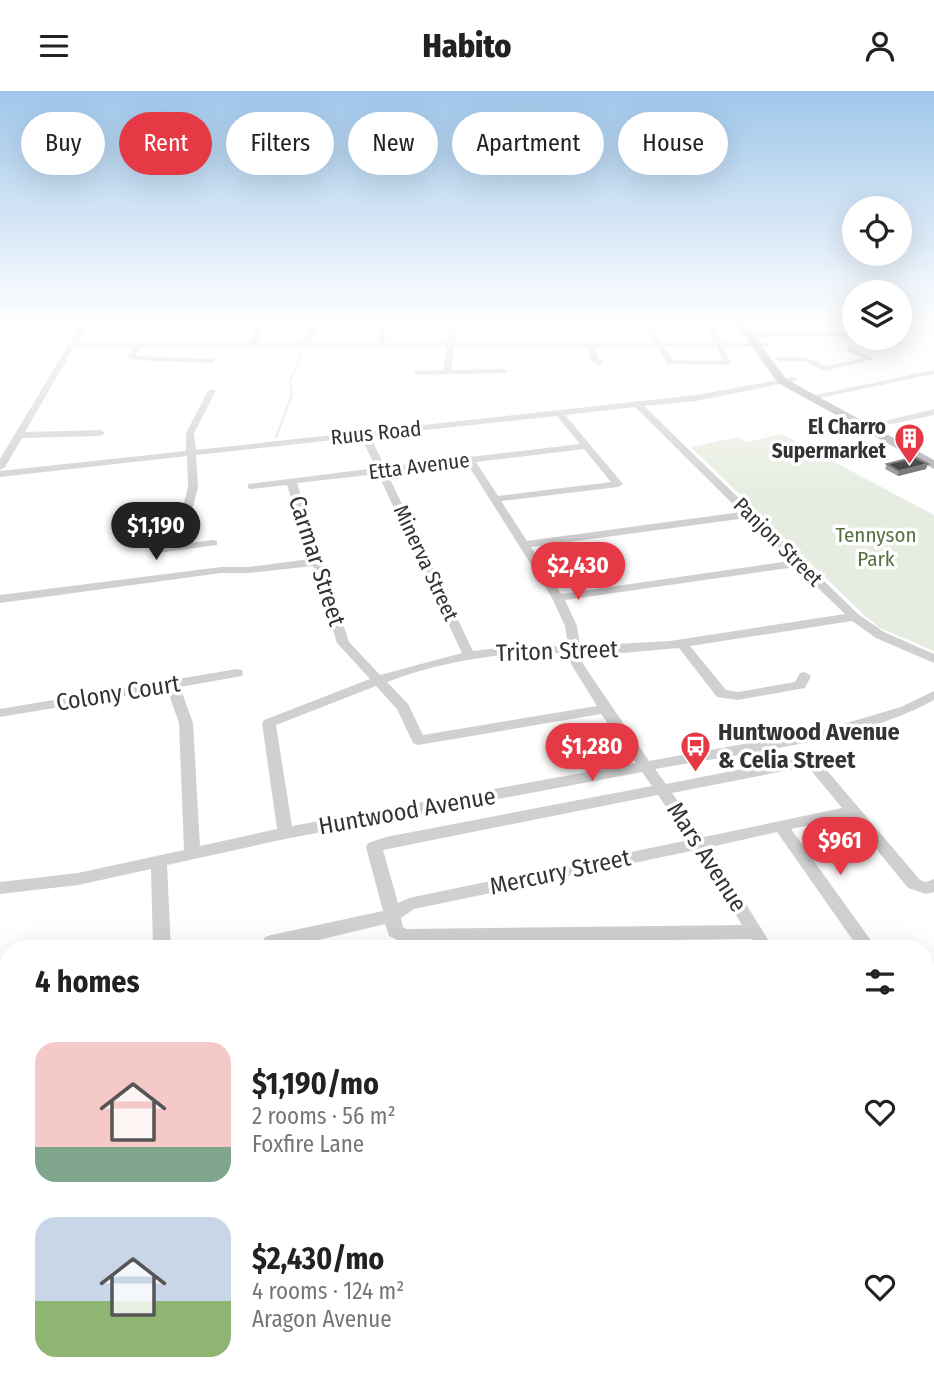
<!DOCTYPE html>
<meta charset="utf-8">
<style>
:root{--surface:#fff;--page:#f2f2f2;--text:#222;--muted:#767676;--accent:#e63946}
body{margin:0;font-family:"Fira Sans Condensed",sans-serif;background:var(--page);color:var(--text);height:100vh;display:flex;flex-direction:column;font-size:26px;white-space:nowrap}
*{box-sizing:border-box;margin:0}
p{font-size:23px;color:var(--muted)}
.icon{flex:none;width:38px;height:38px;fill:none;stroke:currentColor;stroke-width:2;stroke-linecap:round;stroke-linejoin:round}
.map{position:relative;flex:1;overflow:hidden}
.panel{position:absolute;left:0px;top:849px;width:934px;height:450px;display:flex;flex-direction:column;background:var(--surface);border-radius:28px 28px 0 0;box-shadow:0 7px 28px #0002}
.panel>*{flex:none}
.guide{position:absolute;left:21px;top:21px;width:892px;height:63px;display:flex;gap:14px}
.buttons{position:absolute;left:842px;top:105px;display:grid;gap:14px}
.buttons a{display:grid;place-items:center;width:70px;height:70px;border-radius:50%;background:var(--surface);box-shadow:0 7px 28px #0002;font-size:35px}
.price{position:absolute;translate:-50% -60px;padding:0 16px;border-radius:24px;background:var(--accent);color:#fff;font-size:23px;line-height:46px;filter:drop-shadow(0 2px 4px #0008)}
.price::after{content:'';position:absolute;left:50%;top:42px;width:21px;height:16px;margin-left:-10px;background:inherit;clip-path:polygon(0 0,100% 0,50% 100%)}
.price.selected{background:#222;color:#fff}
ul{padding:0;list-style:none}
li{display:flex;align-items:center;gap:21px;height:175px;padding:0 35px}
li span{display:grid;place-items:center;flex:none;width:196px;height:140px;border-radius:21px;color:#555}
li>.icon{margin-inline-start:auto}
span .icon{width:84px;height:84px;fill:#fffc;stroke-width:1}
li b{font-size:30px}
h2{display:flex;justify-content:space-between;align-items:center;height:84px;padding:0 35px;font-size:30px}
.pill{padding:0 24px;border-radius:32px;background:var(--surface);box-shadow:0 7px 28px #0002;font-size:24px;line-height:63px}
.pill.selected{background:var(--accent);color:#fff}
header{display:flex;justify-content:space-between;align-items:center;height:91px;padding:0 35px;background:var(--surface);font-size:32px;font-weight:800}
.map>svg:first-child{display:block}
.green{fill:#e6ecdf}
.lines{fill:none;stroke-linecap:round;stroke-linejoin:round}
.stream-far1{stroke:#cfe2ee;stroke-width:2}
.stream{stroke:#cfe2ee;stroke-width:5}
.minor{fill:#d0d0d0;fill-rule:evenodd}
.major{fill:#ababab;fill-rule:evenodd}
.rail-casing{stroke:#888;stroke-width:8}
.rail{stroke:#fff;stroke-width:5;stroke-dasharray:17;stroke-linecap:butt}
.wall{fill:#8c8c8c}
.shaded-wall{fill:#5f5f5f}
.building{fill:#1a1a1a;stroke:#5f5f5f;stroke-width:2}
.labels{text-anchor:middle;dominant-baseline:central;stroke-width:7;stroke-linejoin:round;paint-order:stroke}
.far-poi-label{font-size:21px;font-weight:bold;fill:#333;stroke:#fff;text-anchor:end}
.far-street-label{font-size:21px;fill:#333;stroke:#fff}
.far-park-label{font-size:21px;fill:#56703f;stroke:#fff}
.street-label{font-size:24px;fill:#333;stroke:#fff}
.poi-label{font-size:24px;font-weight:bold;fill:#333;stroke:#fff;text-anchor:start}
</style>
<header><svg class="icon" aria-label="menu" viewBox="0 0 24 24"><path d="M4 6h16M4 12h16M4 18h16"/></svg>Habito<svg class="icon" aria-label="person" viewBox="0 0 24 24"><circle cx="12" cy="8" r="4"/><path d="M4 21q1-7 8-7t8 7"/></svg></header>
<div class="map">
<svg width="934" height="1297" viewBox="0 0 934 1297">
<rect width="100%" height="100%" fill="#fff"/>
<path class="green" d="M782 343 934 424V560L880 537 865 525 691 356 739 346 746 351Z"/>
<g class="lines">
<path class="stream-far1" d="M276 346 292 304 290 290 304 257"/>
<g class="stream">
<path d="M926 1180 934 1171"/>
<path d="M817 1297 823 1290"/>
</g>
<g class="minor">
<path d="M82 231H89L77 252H248L259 231H266L256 252H302L312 231H319L310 252H377L379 235 383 233 387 235 384 252H447L451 231H458L455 252H654L643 232 697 231 714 234 721 252H768L772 254 768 256H724L731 272 727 274 667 273 657 256H594L598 267 604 272 600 274 591 270 587 256H454L451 279 504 278 508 280 504 282 418 284 414 282 415 280 443 279 447 256H140L136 265 214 268V272H211L135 269 128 266 132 256H74L25 341 101 339 105 342 101 345 22 347 5 376 0 379V368ZM692 234 708 237 714 252H661L651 236ZM664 256H717L723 270 672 269Z"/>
<path d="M171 231H213L214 232 210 234 175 233Z"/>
<path d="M923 231H931L934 233V239Z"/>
<path d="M854 241V245L748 246 744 244 748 242Z"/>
<path d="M900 246 903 253H897L892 247Z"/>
<path d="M850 256 875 268 825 280 804 270H778L774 268 778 266H805L826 275 863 267 847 260 846 258Z"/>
<path d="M934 279V283L819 307 815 304Z"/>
<path d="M793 286 797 288 796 290 696 310 644 315 858 523 884 541 934 563V572L876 547 852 530 690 555 726 599 738 601 795 591 800 582 805 581 811 585 805 597 738 609 717 606 679 557 622 562H582L583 573 649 670 826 638 901 616 934 600V609C858 651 741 662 655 678L666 693 804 666 819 670 920 789 926 791 934 788V801L926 803 908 797 850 726 791 738 877 858H859L777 741 710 756 774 858H756L751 848 403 852 389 845 385 833 281 858H263L262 851 265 846 271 844 383 820 366 756 368 752 386 746 652 695 642 681 285 748 167 774 171 858H153L151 778 78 794 0 803V791L78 782 184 759 179 632 167 598 0 626V618L237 578 242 579 243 582 242 585 180 596 193 632 200 755 277 738 262 632 264 629 370 588 337 552 313 475 249 482H221L0 512V504L221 476H249L311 468 287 394 251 398 248 397V393L376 377 361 346 196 364 198 396 190 427 185 430 180 427 188 396 187 365 0 386V380L186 360V342L208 300 212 298 216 300 194 342 196 359 696 304ZM635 316 741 421 527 450 501 410 618 396 623 393 565 324ZM557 325 580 353 385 376 370 345ZM584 358 611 391 498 405 476 371ZM467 372 552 507 565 535 568 555H513L473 560 387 382ZM378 383 462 562 380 584 349 551 297 392ZM747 427 790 470 561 503 531 456ZM796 476 845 523 670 550 580 555 577 535 565 509ZM535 562H569L571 573 597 615 423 644 408 613 387 591C435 573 483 564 535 562ZM376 595 397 618 413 652 418 654 601 623 636 672 292 735 276 634ZM804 676 809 677 842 717 704 746 672 702ZM658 704 689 749 409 807 398 812 383 759ZM696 759 742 834 406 838 403 836 401 827 414 818Z"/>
<path d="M934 318V324L864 339 860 336Z"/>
<path d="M213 449 217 450V454L158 462 153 459 158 456Z"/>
<path d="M9 912V928L0 929V913Z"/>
<path d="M934 917V936L926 940V921Z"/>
<path d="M232 1290H263L260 1297H229Z"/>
<path d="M466 1290H495L492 1297H463Z"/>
</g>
<path class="major" d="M734 231H744L786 288 934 369V378L778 292Z"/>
<defs>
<g id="rail">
<path d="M926 1082 934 1074"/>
<path d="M713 1297 720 1290"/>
</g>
</defs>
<use href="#rail" class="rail-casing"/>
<use href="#rail" class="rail"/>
</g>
<path class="wall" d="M887 373 926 378 898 385 885 378Z"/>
<path class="shaded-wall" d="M928 373 926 378 898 385 899 380Z"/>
<path class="building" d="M915 366 928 373 899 380 887 373Z"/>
<linearGradient id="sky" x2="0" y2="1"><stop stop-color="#9ec6ea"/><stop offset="0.56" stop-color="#fff"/><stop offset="1" stop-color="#fff" stop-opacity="0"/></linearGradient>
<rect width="934" height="412" fill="url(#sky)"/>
<defs>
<symbol id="building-pin" viewBox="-11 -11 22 30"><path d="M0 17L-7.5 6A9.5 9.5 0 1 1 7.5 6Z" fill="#e63946" stroke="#fff"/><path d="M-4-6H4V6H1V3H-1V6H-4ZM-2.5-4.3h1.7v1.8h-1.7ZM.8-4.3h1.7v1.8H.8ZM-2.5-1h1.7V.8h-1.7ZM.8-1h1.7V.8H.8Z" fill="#fff"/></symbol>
<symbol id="bus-pin" viewBox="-11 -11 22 30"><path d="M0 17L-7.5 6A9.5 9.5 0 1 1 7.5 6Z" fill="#e63946" stroke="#fff"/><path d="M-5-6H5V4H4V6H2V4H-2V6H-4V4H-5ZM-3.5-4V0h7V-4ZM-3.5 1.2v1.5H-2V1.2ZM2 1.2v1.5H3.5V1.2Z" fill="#fff"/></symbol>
</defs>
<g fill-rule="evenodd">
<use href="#building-pin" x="892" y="330" width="35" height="47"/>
<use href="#bus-pin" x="678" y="638" width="35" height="47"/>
</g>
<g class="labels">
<g class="far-poi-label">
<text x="886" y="336">El Charro<tspan x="886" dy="24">Supermarket</tspan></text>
</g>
<g class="far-street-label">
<text transform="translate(376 342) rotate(-6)">Ruus Road</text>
<text transform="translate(419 375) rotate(-7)">Etta Avenue</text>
<text transform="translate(778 451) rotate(45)">Panjon Street</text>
<text transform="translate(426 472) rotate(65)">Minerva Street</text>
</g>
<g class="far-park-label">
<text x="876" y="444">Tennyson<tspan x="876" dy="24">Park</tspan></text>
</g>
<g class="street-label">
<text transform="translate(317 470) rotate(72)">Carmar Street</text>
<text transform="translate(557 560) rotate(-2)">Triton Street</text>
<text transform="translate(118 602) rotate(-9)">Colony Court</text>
<text transform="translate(407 720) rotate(-10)">Huntwood Avenue</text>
<text transform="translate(707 766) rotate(57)">Mars Avenue</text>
<text transform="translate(560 781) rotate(-12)">Mercury Street</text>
</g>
<g class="poi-label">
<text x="718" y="641">Huntwood Avenue<tspan x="718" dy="28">&amp; Celia Street</tspan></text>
</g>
</g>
</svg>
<div class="buttons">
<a><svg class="icon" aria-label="locate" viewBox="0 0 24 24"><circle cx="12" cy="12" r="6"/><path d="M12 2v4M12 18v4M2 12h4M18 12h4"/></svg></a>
<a><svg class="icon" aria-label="layers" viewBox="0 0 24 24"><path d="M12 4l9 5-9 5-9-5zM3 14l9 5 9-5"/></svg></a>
</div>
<b class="price selected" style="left:156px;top:471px">$1,190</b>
<b class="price" style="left:578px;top:511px">$2,430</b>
<b class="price" style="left:592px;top:692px">$1,280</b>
<b class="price" style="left:840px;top:786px">$961</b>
<div class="guide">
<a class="pill">Buy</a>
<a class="pill selected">Rent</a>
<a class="pill">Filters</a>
<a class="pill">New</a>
<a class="pill">Apartment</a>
<a class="pill">House</a>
</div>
<section class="panel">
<h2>4 homes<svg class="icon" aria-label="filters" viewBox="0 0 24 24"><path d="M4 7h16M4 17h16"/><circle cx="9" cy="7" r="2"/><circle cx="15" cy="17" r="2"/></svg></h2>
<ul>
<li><span style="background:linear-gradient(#f6c9c9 75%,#7fa58c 0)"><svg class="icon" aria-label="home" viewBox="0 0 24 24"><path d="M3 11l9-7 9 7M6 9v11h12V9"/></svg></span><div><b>$1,190/mo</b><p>2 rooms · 56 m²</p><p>Foxfire Lane</p></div><svg class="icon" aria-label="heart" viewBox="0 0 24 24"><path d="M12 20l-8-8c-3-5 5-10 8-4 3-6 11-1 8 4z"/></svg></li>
<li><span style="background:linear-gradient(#c9d6e8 60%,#8fb573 0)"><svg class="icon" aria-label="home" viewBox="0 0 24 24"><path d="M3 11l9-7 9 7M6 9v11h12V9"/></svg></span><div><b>$2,430/mo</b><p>4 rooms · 124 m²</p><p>Aragon Avenue</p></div><svg class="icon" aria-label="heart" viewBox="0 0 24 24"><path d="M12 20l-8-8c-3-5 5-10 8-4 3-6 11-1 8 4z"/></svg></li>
</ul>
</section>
</div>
